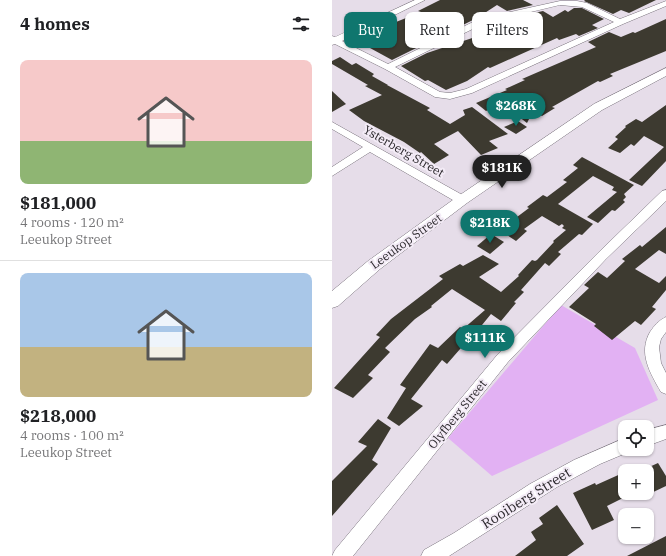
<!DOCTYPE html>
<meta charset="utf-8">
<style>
:root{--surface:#fff;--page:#f6f6f6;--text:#202124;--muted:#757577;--line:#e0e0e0;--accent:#0f766e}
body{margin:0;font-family:"IBM Plex Serif",serif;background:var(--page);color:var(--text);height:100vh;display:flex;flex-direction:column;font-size:15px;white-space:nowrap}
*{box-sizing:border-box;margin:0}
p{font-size:13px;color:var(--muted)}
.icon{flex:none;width:22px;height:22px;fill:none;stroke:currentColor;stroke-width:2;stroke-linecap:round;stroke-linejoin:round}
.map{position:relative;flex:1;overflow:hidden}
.side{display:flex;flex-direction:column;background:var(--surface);width:332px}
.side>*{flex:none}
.top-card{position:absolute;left:12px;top:12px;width:262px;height:36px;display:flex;gap:8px}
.tools{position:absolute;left:286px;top:420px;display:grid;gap:8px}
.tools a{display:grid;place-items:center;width:36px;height:36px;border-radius:8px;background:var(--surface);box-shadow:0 1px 3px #0004;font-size:20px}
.price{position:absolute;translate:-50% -34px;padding:0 9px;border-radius:14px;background:var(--accent);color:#fff;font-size:13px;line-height:26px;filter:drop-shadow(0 1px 2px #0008)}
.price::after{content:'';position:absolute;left:50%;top:24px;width:12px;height:9px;margin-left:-6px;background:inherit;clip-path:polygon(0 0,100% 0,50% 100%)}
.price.active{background:#222;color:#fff}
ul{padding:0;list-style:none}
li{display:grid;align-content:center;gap:8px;height:212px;padding:0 20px}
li+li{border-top:1px solid var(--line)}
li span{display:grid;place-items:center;height:124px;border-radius:8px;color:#555}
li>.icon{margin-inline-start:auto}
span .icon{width:72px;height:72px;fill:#fffc;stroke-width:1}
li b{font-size:17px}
h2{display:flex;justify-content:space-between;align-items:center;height:48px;padding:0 20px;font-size:17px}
.pill{padding:0 14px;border-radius:8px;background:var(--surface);box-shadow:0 1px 3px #0004;font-size:14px;line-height:36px}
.pill.active{background:var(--accent);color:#fff}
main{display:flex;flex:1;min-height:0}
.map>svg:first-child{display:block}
.green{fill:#e2b1f3}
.building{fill:#3d3a30}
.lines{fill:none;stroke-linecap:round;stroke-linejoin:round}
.minor-casing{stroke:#78717b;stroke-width:1}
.tertiary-casing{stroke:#78717b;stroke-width:1}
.minor{fill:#fff;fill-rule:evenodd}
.tertiary{fill:#fff;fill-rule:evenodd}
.labels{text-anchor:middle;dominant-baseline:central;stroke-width:4;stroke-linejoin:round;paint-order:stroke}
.street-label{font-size:12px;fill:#2c292d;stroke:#f3ebf6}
.near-street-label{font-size:14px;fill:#2c292d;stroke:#f3ebf6}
</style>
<main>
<section class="side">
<h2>4 homes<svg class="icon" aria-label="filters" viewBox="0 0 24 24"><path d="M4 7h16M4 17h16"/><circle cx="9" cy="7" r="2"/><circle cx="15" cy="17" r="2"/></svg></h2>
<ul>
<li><span style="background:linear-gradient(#f6c9c9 65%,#8fb573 0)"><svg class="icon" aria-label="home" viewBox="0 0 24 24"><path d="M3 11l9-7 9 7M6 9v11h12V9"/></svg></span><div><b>$181,000</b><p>4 rooms · 120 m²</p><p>Leeukop Street</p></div></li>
<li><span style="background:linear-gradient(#a9c7e8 60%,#c2b280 0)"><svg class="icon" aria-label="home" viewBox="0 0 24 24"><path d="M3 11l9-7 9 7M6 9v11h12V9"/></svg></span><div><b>$218,000</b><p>4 rooms · 100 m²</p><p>Leeukop Street</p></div></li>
</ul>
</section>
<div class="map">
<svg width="334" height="556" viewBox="0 0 334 556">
<rect width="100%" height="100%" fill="#e6dde9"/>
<path class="green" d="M229 305 303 348 326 400 160 476 116 438Z"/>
<g class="building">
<path d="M108 0H191L201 5 175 11 165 5 145 18 60 60 27 42 40 36 39 34 65 22H64L89 12 86 11Z"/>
<path d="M253 0H324L297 13 289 10 281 14 252 1Z"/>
<path d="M242 8H250L272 19 260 25 266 28 247 36 244 34 227 40 225 38 158 68 156 67 135 81 114 90 96 80 93 81 69 66 95 53 192 21 184 17 211 11 221 17 233 10 236 12Z"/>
<path d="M334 19V51L278 74 281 76 268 82 266 81 220 107 223 108 210 116 201 111 195 123 170 104 154 111 144 103 175 90 173 89 193 80 190 79 264 47 256 42 277 32 289 37 301 32 303 33Z"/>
<path d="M8 57 20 65 24 63 42 74 40 76 56 85H55L98 108 95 110 118 124 133 115 131 110 140 107 176 134 157 141 166 148 149 155 126 131 102 144 117 155 102 164 89 152 88 153 72 142 32 121 17 110 50 95 33 86 36 85 0 64V61Z"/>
<path d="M0 91 14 104 0 112Z"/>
<path d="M334 105V161L310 186 297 180 332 147 312 136 302 146 299 144 288 153 276 148 286 139 283 137 294 127 293 126 304 119 310 122Z"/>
<path d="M186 121 195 127 184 134 172 127Z"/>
<path d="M250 157 302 185 292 194 294 197 291 200 293 202 283 211 280 210 266 223 255 217 285 192 280 190 282 187 261 176 226 204 261 224 250 235 247 234 226 252 229 254 217 266 213 263 189 290 192 292 182 302 184 303 169 321 159 314 150 325 155 332 146 338 142 333 115 364 110 360 79 399 91 406 67 426 55 418 74 388 68 385 98 344 106 348 128 327 131 329 153 310 120 289 99 306 100 307 83 319 53 348 58 352 36 375 41 378 21 398 2 388 48 337 44 335 59 319 111 279 107 276 128 264 131 266 151 255 167 264 147 277 169 292 187 276 186 275 200 260 203 261 205 260 222 242 221 241 234 230 230 228 232 226 230 224 227 226 210 216 192 229 195 231 184 241 172 233 184 222 181 220 197 208 195 207 211 195 215 197 235 182 231 180 246 168 241 165Z"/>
<path d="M334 227V254L327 250 303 269 327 283 334 276V290L320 307 324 309 309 325 303 321 280 340 262 326 264 324 237 307 257 288 252 285 266 272 275 278 293 261 290 259 308 245 310 247Z"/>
<path d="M159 234 172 242 158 254 145 246Z"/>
<path d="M46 419 59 428 40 460 46 464 0 516V481L35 446 26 442Z"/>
<path d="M326 463 334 476V486L315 495V468Z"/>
<path d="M293 472V497L275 506 282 520 260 530 241 493 263 483 264 485Z"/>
<path d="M225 505 252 544 235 556H183L204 540 199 532 211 524 207 518Z"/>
<path d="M334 536V556H295Z"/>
</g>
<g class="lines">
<defs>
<g id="minor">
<path d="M83 0H93L10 41 56 64 147 19 228 1H245L255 3 288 19 334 1V6L291 24 140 93 118 99 103 97 53 69 3 44 0 45V36L3 37ZM228 5 250 7 282 22 134 89 118 93 108 92 63 67 153 23Z"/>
<path d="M0 122 134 197 136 200 134 203H126L38 152 0 176V167L31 147 0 129Z"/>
<path d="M334 190V201L274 259 176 362 21 556H0L3 550 166 354 266 253 330 191Z"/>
<path d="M334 317V332L329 339 327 347 329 363 334 373V394L329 392C318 373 306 353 318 332 322 326 327 320 334 317Z"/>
<path d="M334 425V439L315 446V430Z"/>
<path d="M293 438V449H300L299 451 268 464 225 487 117 556H89L92 550 122 533 198 484 242 460Z"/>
</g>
<path id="tertiary" d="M334 68V76L270 110 135 203 48 269 6 306 0 308V291L36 261 125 197 262 104Z"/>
</defs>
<use href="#minor" class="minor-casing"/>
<use href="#tertiary" class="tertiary-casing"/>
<use href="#minor" class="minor"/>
<use href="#tertiary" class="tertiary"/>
</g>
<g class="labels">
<g class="street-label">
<text transform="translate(72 151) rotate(30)">Ysterberg Street</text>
<text transform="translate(74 241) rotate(-36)">Leeukop Street</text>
<text transform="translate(125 414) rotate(-51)">Olyfberg Street</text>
</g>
<g class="near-street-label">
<text transform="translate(194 498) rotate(-32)">Rooiberg Street</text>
</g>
</g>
</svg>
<div class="tools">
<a><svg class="icon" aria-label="locate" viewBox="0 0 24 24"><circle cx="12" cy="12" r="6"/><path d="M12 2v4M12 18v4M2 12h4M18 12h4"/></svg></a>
<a>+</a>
<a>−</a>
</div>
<b class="price" style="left:184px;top:127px">$268K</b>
<b class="price active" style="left:170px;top:189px">$181K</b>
<b class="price" style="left:158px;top:244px">$218K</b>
<b class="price" style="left:153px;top:359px">$111K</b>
<div class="top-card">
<a class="pill active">Buy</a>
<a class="pill">Rent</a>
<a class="pill">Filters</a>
</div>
</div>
</main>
